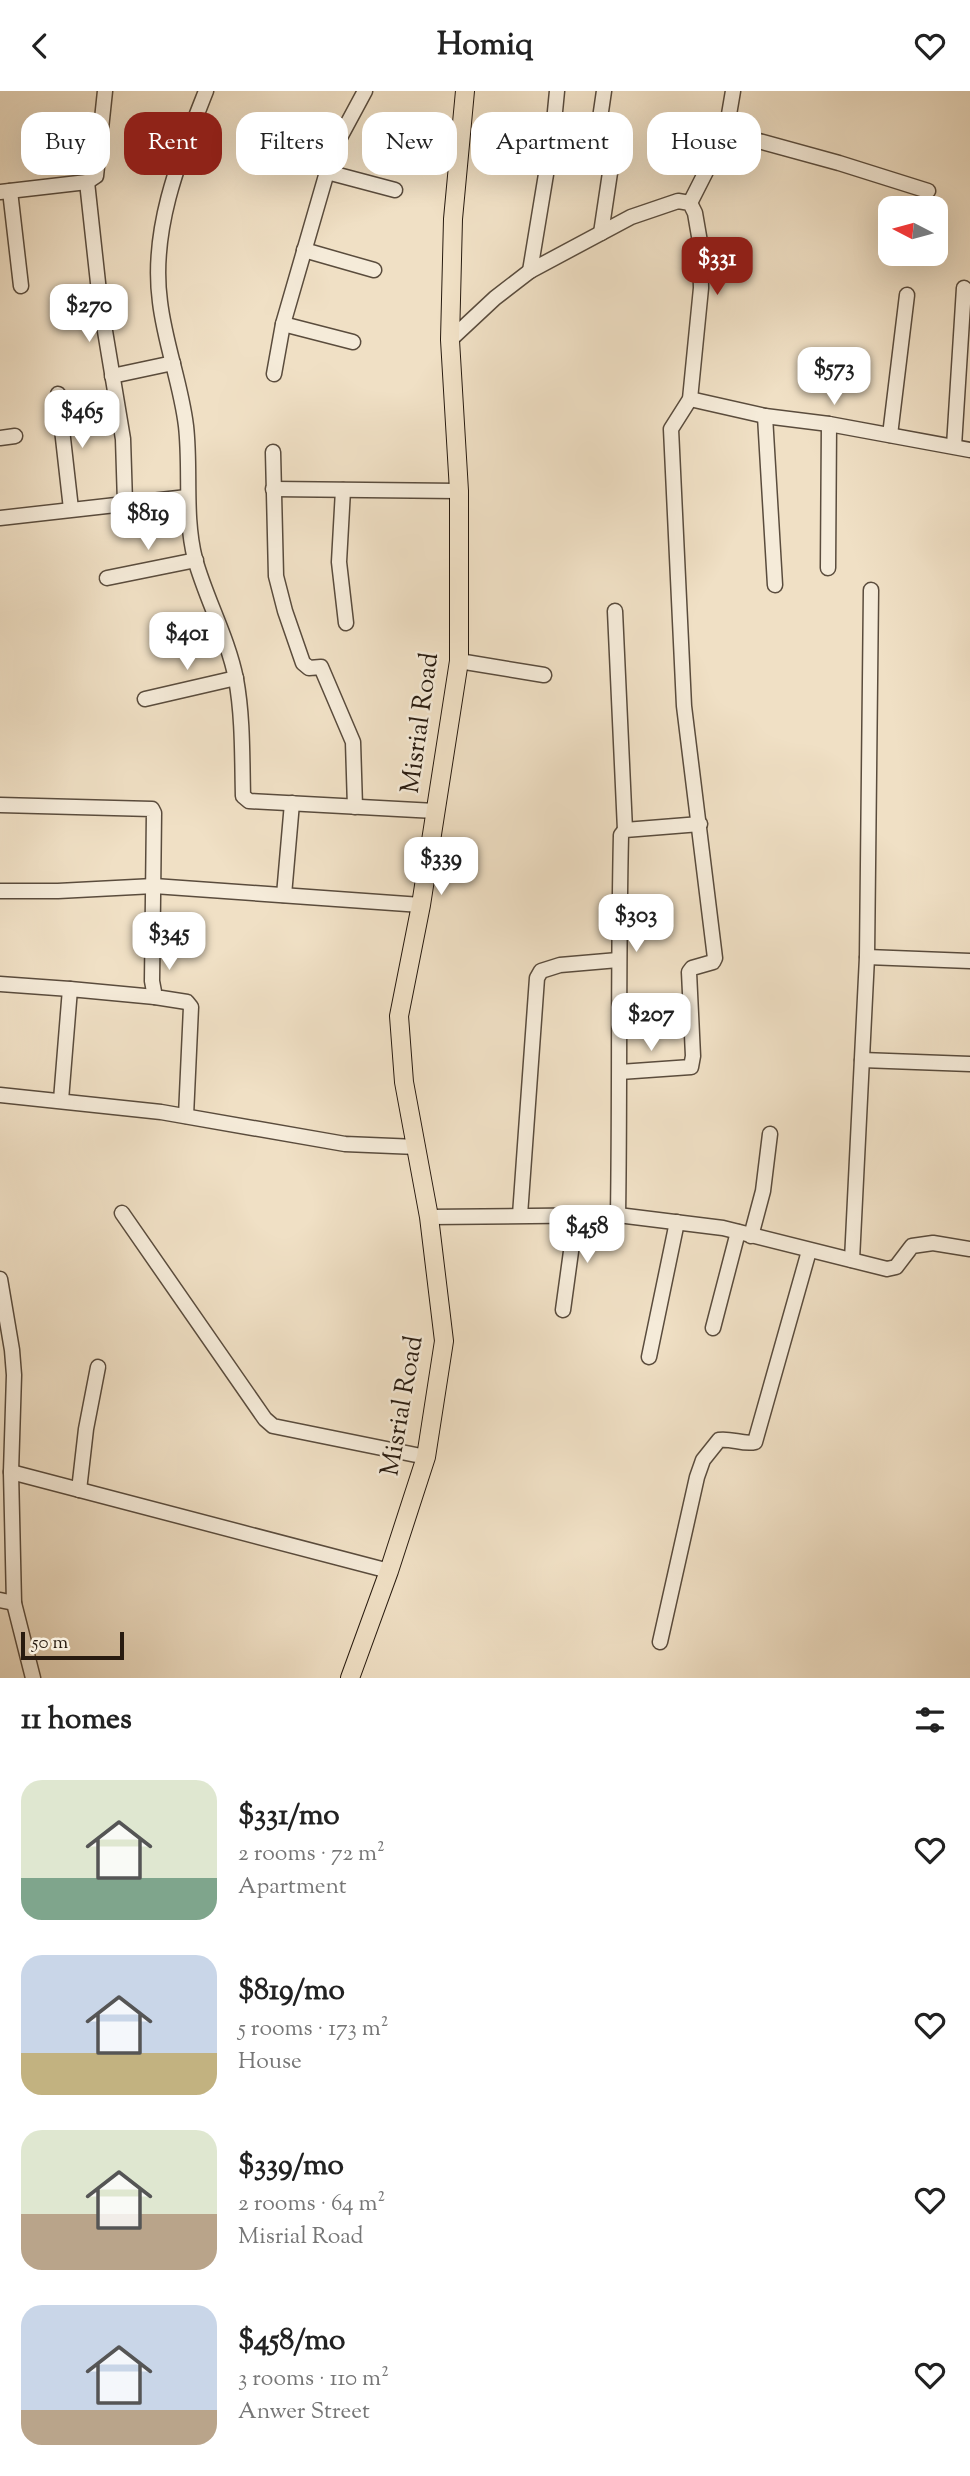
<!DOCTYPE html>
<meta charset="utf-8">
<style>
:root{--surface:#fff;--page:#f2f2f2;--text:#222;--muted:#767676;--accent:#8f2418}
body{margin:0;font-family:"Sorts Mill Goudy",serif;background:var(--page);color:var(--text);height:100vh;display:flex;flex-direction:column;font-size:26px;white-space:nowrap}
*{box-sizing:border-box;margin:0}
p{font-size:23px;color:var(--muted)}
.icon{flex:none;width:38px;height:38px;fill:none;stroke:currentColor;stroke-width:2;stroke-linecap:round;stroke-linejoin:round}
.map{position:relative;height:1587px;overflow:hidden}
.side{display:flex;flex-direction:column;background:var(--surface);flex:1}
.side>*{flex:none}
.top-card{position:absolute;left:21px;top:21px;width:929px;height:63px;display:flex;gap:14px}
.needle{width:46px;rotate:276deg}
.tools{position:absolute;left:878px;top:105px;display:grid;gap:14px}
.tools a{display:grid;place-items:center;width:70px;height:70px;border-radius:14px;background:var(--surface);box-shadow:0 7px 28px #0002;font-size:35px}
.scale{position:absolute;left:21px;bottom:18px;width:103px;box-sizing:border-box;padding-left:7px;border:4px solid #281b10;border-top:0;font-size:19px;line-height:24px;white-space:nowrap;color:#281b10;-webkit-text-stroke:5px #f5ebd9;paint-order:stroke}
.price{position:absolute;translate:-50% -60px;padding:0 16px;border-radius:14px;background:#fff;color:#222;font-size:23px;line-height:46px;filter:drop-shadow(0 2px 4px #0008)}
.price::after{content:'';position:absolute;left:50%;top:42px;width:21px;height:16px;margin-left:-10px;background:inherit;clip-path:polygon(0 0,100% 0,50% 100%)}
.price.active{background:var(--accent);color:#fff}
ul{padding:0;list-style:none}
li{display:flex;align-items:center;gap:21px;height:175px;padding:0 21px}
li span{display:grid;place-items:center;flex:none;width:196px;height:140px;border-radius:21px;color:#555}
li>.icon{margin-inline-start:auto}
span .icon{width:84px;height:84px;fill:#fffc;stroke-width:1}
li b{font-size:30px}
h2{display:flex;justify-content:space-between;align-items:center;height:84px;padding:0 21px;font-size:30px}
.pill{padding:0 24px;border-radius:21px;background:var(--surface);box-shadow:0 7px 28px #0002;font-size:24px;line-height:63px}
.pill.active{background:var(--accent);color:#fff}
header{display:flex;justify-content:space-between;align-items:center;height:91px;padding:0 21px;background:var(--surface);font-size:32px;font-weight:700}
.map>svg:first-child{display:block}
.lines{fill:none;stroke-linecap:round;stroke-linejoin:round}
.minor-casing{stroke:#5a4c3d;stroke-width:17}
.major-casing{stroke:#281b10;stroke-width:20}
.minor{stroke:#f5ebd9;stroke-width:14}
.major{stroke:#f0e0c5;stroke-width:18}
.labels{text-anchor:middle;dominant-baseline:central;stroke-width:5;stroke-linejoin:round;paint-order:stroke}
.street-label{font-size:26px;fill:#281b10;stroke:#f5ebd9}
</style>
<header><svg class="icon" aria-label="back" viewBox="0 0 24 24"><path d="M15 5l-7 7 7 7"/></svg>Homiq<svg class="icon" aria-label="heart" viewBox="0 0 24 24"><path d="M12 20l-8-8c-3-5 5-10 8-4 3-6 11-1 8 4z"/></svg></header>
<div class="map">
<svg width="970" height="1587" viewBox="0 0 970 1587">
<rect width="100%" height="100%" fill="#f0e0c5"/>
<filter id="stains"><feTurbulence type="fractalNoise" baseFrequency=".00286" numOctaves="4"/><feColorMatrix values="0 0 0 0 .2 0 0 0 0 .09 0 0 0 0 .02 0 0 0 .5 -.17"/></filter>
<radialGradient id="worn" r=".72"><stop offset=".6" stop-color="#630" stop-opacity="0"/><stop offset="1" stop-color="#630" stop-opacity=".3"/></radialGradient>
<g class="lines">
<defs>
<g id="minor">
<path d="M206 0C180 66 150 138 160 211 165 253 181 293 186 335 191 379 184 424 195 468 206 508 228 547 236 588 243 626 242 667 243 705L249 710 435 720"/>
<path d="M726 41 839 72 928 100"/>
<path d="M327 81 395 99"/>
<path d="M87 91 100 210 123 348 125 412"/>
<path d="M10 100 21 195"/>
<path d="M0 101 87 91 96 85 105 0"/>
<path d="M690 112 726 41 733 0"/>
<path d="M601 142 614 55 613 51 599 45 598 41 604 0"/>
<path d="M304 159 374 179"/>
<path d="M530 180 553 41 557 0"/>
<path d="M283 233 353 251"/>
<path d="M450 249 495 207 530 180 631 126 678 110 690 112 695 122 700 151 701 197 690 308 671 338 684 615 715 867 713 871 692 877 689 881 693 965 691 976 620 981"/>
<path d="M274 283 283 233 327 81 337 52 365 0"/>
<path d="M112 285 173 272"/>
<path d="M58 303 71 418"/>
<path d="M690 308 765 325 829 333 970 359"/>
<path d="M765 325 775 494"/>
<path d="M890 344 907 204"/>
<path d="M0 347 15 345"/>
<path d="M954 355 964 197"/>
<path d="M273 361 276 485 285 520 303 572 309 577 321 576 353 651 355 716"/>
<path d="M273 398 459 400"/>
<path d="M343 399 339 471 346 532"/>
<path d="M0 427 187 406"/>
<path d="M828 477 829 333"/>
<path d="M107 487 196 469"/>
<path d="M615 520 625 739"/>
<path d="M459 570 544 584"/>
<path d="M145 608 236 587"/>
<path d="M0 714 152 718 154 722 152 890 155 906 187 911 191 916 186 1025"/>
<path d="M1 800H58L154 795 421 814"/>
<path d="M284 804 292 712"/>
<path d="M867 866 970 870"/>
<path d="M0 893 70 898"/>
<path d="M862 969 970 973"/>
<path d="M0 1004 161 1021 345 1053 417 1056"/>
<path d="M61 1009 70 898 155 906"/>
<path d="M122 1122 265 1328 273 1335 426 1366"/>
<path d="M520 1124 537 887 541 880 560 874 618 869"/>
<path d="M618 1124C620 997 618 871 621 744L625 739 700 733"/>
<path d="M429 1126 618 1124 723 1137 887 1178 896 1176 912 1155 933 1152 970 1158"/>
<path d="M751 1145 763 1100 770 1043"/>
<path d="M852 1169 867 866 871 499"/>
<path d="M0 1188 12 1259 14 1284 11 1381 14 1512 33 1587"/>
<path d="M563 1219 576 1124"/>
<path d="M713 1237 738 1141"/>
<path d="M649 1266 677 1131"/>
<path d="M11 1381 389 1480"/>
<path d="M79 1399 86 1338 98 1276"/>
<path d="M0 1509 14 1512"/>
<path d="M660 1551 697 1386 703 1369 719 1349C731 1347 744 1354 755 1351L809 1160"/>
</g>
<path id="major" d="M350 1587 389 1480 426 1366 444 1250 429 1126 404 991 399 925 421 814 459 570V400L450 249 453 128 465 0"/>
</defs>
<use href="#minor" class="minor-casing"/>
<use href="#major" class="major-casing"/>
<use href="#minor" class="minor"/>
<use href="#major" class="major"/>
</g>
<g class="labels">
<g class="street-label">
<text transform="translate(421 632) rotate(-82)">Misrial Road</text>
<text transform="translate(403 1315) rotate(-80)">Misrial Road</text>
</g>
</g>
<rect width="100%" height="100%" filter="url(#stains)"/>
<rect width="100%" height="100%" fill="url(#worn)"/>
</svg>
<div class="tools">
<a><svg class="needle" viewBox="-14 -14 28 28"><path d="M0-13l5 13h-10z" fill="#e53935"/><path d="M0 13l5-13h-10z" fill="#767676"/></svg></a>
</div>
<div class="scale">50 m</div>
<b class="price active" style="left:717px;top:206px">$331</b>
<b class="price" style="left:89px;top:253px">$270</b>
<b class="price" style="left:834px;top:316px">$573</b>
<b class="price" style="left:82px;top:359px">$465</b>
<b class="price" style="left:148px;top:461px">$819</b>
<b class="price" style="left:187px;top:581px">$401</b>
<b class="price" style="left:441px;top:806px">$339</b>
<b class="price" style="left:636px;top:863px">$303</b>
<b class="price" style="left:169px;top:881px">$345</b>
<b class="price" style="left:651px;top:962px">$207</b>
<b class="price" style="left:587px;top:1174px">$458</b>
<div class="top-card">
<a class="pill">Buy</a>
<a class="pill active">Rent</a>
<a class="pill">Filters</a>
<a class="pill">New</a>
<a class="pill">Apartment</a>
<a class="pill">House</a>
</div>
</div>
<section class="side">
<h2>11 homes<svg class="icon" aria-label="filters" viewBox="0 0 24 24"><path d="M4 7h16M4 17h16"/><circle cx="9" cy="7" r="2"/><circle cx="15" cy="17" r="2"/></svg></h2>
<ul>
<li><span style="background:linear-gradient(#dfe7d0 70%,#7fa58c 0)"><svg class="icon" aria-label="home" viewBox="0 0 24 24"><path d="M3 11l9-7 9 7M6 9v11h12V9"/></svg></span><div><b>$331/mo</b><p>2 rooms · 72 m²</p><p>Apartment</p></div><svg class="icon" aria-label="heart" viewBox="0 0 24 24"><path d="M12 20l-8-8c-3-5 5-10 8-4 3-6 11-1 8 4z"/></svg></li>
<li><span style="background:linear-gradient(#c9d6e8 70%,#c2b280 0)"><svg class="icon" aria-label="home" viewBox="0 0 24 24"><path d="M3 11l9-7 9 7M6 9v11h12V9"/></svg></span><div><b>$819/mo</b><p>5 rooms · 173 m²</p><p>House</p></div><svg class="icon" aria-label="heart" viewBox="0 0 24 24"><path d="M12 20l-8-8c-3-5 5-10 8-4 3-6 11-1 8 4z"/></svg></li>
<li><span style="background:linear-gradient(#dfe7d0 60%,#b9a48a 0)"><svg class="icon" aria-label="home" viewBox="0 0 24 24"><path d="M3 11l9-7 9 7M6 9v11h12V9"/></svg></span><div><b>$339/mo</b><p>2 rooms · 64 m²</p><p>Misrial Road</p></div><svg class="icon" aria-label="heart" viewBox="0 0 24 24"><path d="M12 20l-8-8c-3-5 5-10 8-4 3-6 11-1 8 4z"/></svg></li>
<li><span style="background:linear-gradient(#c9d6e8 75%,#b9a48a 0)"><svg class="icon" aria-label="home" viewBox="0 0 24 24"><path d="M3 11l9-7 9 7M6 9v11h12V9"/></svg></span><div><b>$458/mo</b><p>3 rooms · 110 m²</p><p>Anwer Street</p></div><svg class="icon" aria-label="heart" viewBox="0 0 24 24"><path d="M12 20l-8-8c-3-5 5-10 8-4 3-6 11-1 8 4z"/></svg></li>
</ul>
</section>
